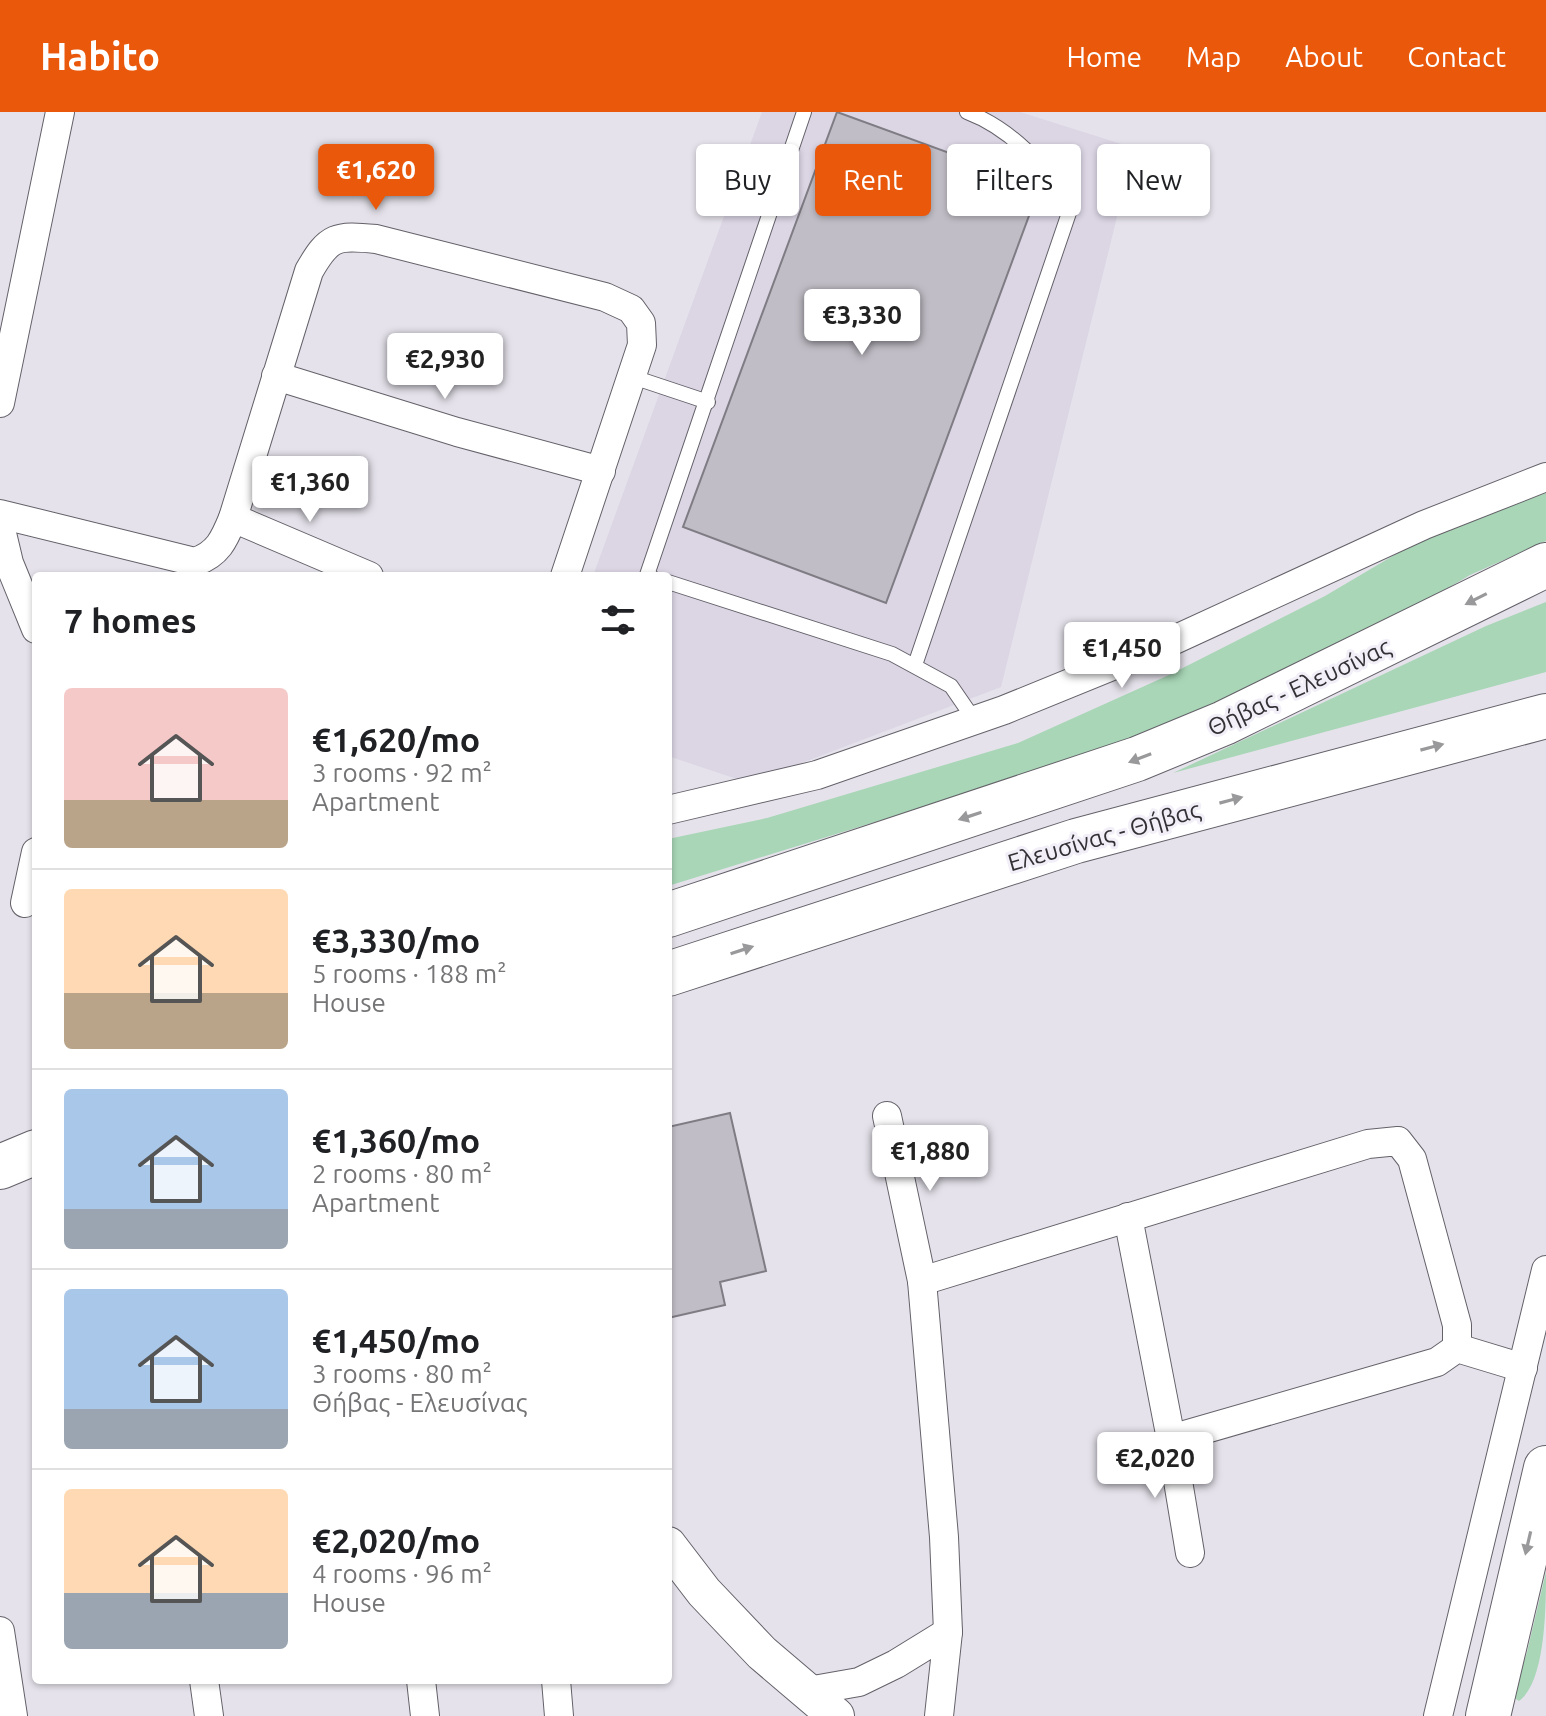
<!DOCTYPE html>
<meta charset="utf-8">
<style>
:root{--surface:#fff;--page:#f6f6f6;--text:#202124;--muted:#757577;--line:#e0e0e0;--accent:#ea580c}
body{margin:0;font-family:Ubuntu,sans-serif;background:var(--page);color:var(--text);height:100vh;display:flex;flex-direction:column;font-size:30px;white-space:nowrap}
*{box-sizing:border-box;margin:0}
p{font-size:26px;color:var(--muted)}
.icon{flex:none;width:44px;height:44px;fill:none;stroke:currentColor;stroke-width:2;stroke-linecap:round;stroke-linejoin:round}
.map{position:relative;flex:1;overflow:hidden}
.side{position:absolute;left:32px;top:460px;width:640px;height:1112px;display:flex;flex-direction:column;background:var(--surface);border-radius:8px;box-shadow:0 2px 6px #0004}
.side>*{flex:none}
.banner{position:absolute;left:696px;top:32px;width:730px;height:72px;display:flex;gap:16px}
.price{position:absolute;translate:-50% -68px;padding:0 18px;border-radius:8px;background:#fff;color:#222;font-size:26px;line-height:52px;filter:drop-shadow(0 2px 4px #0008)}
.price::after{content:'';position:absolute;left:50%;top:48px;width:24px;height:18px;margin-left:-12px;background:inherit;clip-path:polygon(0 0,100% 0,50% 100%)}
.price.selected{background:var(--accent);color:#fff}
ul{padding:0;list-style:none}
li{display:flex;align-items:center;gap:24px;height:200px;padding:0 32px}
li+li{border-top:2px solid var(--line)}
li span{display:grid;place-items:center;flex:none;width:224px;height:160px;border-radius:8px;color:#555}
li>.icon{margin-inline-start:auto}
span .icon{width:96px;height:96px;fill:#fffc;stroke-width:1}
li b{font-size:34px}
h2{display:flex;justify-content:space-between;align-items:center;height:96px;padding:0 32px;font-size:34px}
.chip{padding:0 28px;border-radius:8px;background:var(--surface);box-shadow:0 2px 6px #0004;font-size:28px;line-height:72px}
.chip.selected{background:var(--accent);color:#fff}
header{display:flex;align-items:center;gap:48px;box-sizing:border-box;height:112px;padding:0 40px;background:var(--accent);color:#fff}
header strong{font-size:38px}
nav{display:flex;gap:44px;margin-inline-start:auto;font-size:28px}
.map>svg:first-child{display:block}
.built{fill:#dbd5e4}
.green{fill:#a8d6b6}
.building{fill:#c0bdc6;stroke:#7f7c84;stroke-width:2}
.lines{fill:none;stroke-linecap:round;stroke-linejoin:round}
.service-casing{stroke:#646169;stroke-width:16}
.minor-casing{stroke:#646169;stroke-width:30}
.tertiary-casing{stroke:#646169;stroke-width:38}
.primary-casing{stroke:#646169;stroke-width:46}
.motorway-casing{stroke:#646169;stroke-width:46}
.service{stroke:#fff;stroke-width:14}
.minor{stroke:#fff;stroke-width:28}
.tertiary{stroke:#fff;stroke-width:36}
.primary{stroke:#fff;stroke-width:44}
.motorway{stroke:#fff;stroke-width:44}
.oneway{fill:#99989a}
.labels{text-anchor:middle;dominant-baseline:central;stroke-width:6;stroke-linejoin:round;paint-order:stroke}
.street-label{font-size:24px;fill:#333135;stroke:#f2eff8}
</style>
<header>
<strong>Habito</strong>
<nav><a>Home</a><a>Map</a><a>About</a><a>Contact</a></nav>
</header>
<div class="map">
<svg width="1546" height="1604" viewBox="0 0 1546 1604">
<rect width="100%" height="100%" fill="#e5e2eb"/>
<path class="built" d="M762 0H1020L1134 36 1001 575 749 671 668 644V464H593Z"/>
<g class="green">
<path d="M1546 381V429L1470 463 1355 531 1230 590 1098 641 668 774V727L767 706 1018 631 1169 563 1325 484 1430 422Z"/>
<path d="M1546 490V560L1173 661 1486 514Z"/>
<path d="M1546 1460C1546 1492 1546 1570 1519 1589L1513 1585 1527 1540Z"/>
</g>
<g class="building">
<path d="M837 0 1040 74 886 491 683 415Z"/>
<path d="M730 1001 766 1159 720 1170 725 1193 668 1206V1015Z"/>
</g>
<g class="lines">
<defs>
<g id="service">
<path d="M633 265 708 290"/>
<path d="M651 464 647 463 804 0"/>
<path d="M668 470 892 542 951 574 973 606"/>
<path d="M915 553 1072 92C1044 54 1012 17 967 0"/>
</g>
<g id="minor">
<path d="M276 264 457 320 601 359"/>
<path d="M0 291 60 0"/>
<path d="M0 402 195 450C218 442 224 428 233 406L309 159C329 124 336 123 376 127L605 185 631 197 641 211 642 233 565 464"/>
<path d="M233 406 369 464"/>
<path d="M0 413 9 451 36 517"/>
<path d="M668 698 817 663 1004 598 1161 534 1424 413 1546 365"/>
<path d="M25 791 36 740"/>
<path d="M887 1004 922 1169"/>
<path d="M1128 1105 1171 1327 1437 1250 1457 1236 1523 1256"/>
<path d="M1171 1327 1190 1441"/>
<path d="M0 1519 13 1604"/>
<path d="M948 1520 944 1425 922 1169 1368 1032 1398 1029 1412 1047 1457 1213V1236"/>
<path d="M204 1568 209 1604"/>
<path d="M421 1568 425 1604"/>
<path d="M556 1568 559 1604"/>
<path d="M808 1579 859 1570 896 1552 948 1520 939 1604"/>
<path d="M1438 1604 1546 1158"/>
</g>
<path id="tertiary" d="M668 1433 704 1480 762 1541 836 1604"/>
<g id="primary">
<path d="M668 803 1137 647 1224 611 1546 453"/>
<path d="M668 862 1076 729 1546 604"/>
<path d="M0 1055 36 1040"/>
</g>
<path id="motorway" d="M1488 1604 1546 1356"/>
</defs>
<use href="#service" class="service-casing"/>
<use href="#minor" class="minor-casing"/>
<use href="#tertiary" class="tertiary-casing"/>
<use href="#primary" class="primary-casing"/>
<use href="#motorway" class="motorway-casing"/>
<use href="#service" class="service"/>
<use href="#minor" class="minor"/>
<use href="#tertiary" class="tertiary"/>
<use href="#primary" class="primary"/>
<use href="#motorway" class="motorway"/>
</g>
<defs><path id="oneway-solid" d="M-6-.8H1V-3.2L6.5 0L1 3.2V.8H-6Z" transform="scale(2)"/></defs>
<g class="oneway">
<use href="#oneway-solid" transform="translate(1476 487) rotate(153)"/>
<use href="#oneway-solid" transform="translate(1432 635) rotate(-15)"/>
<use href="#oneway-solid" transform="translate(1140 646) rotate(159)"/>
<use href="#oneway-solid" transform="translate(1231 688) rotate(-15)"/>
<use href="#oneway-solid" transform="translate(970 704) rotate(162)"/>
<use href="#oneway-solid" transform="translate(742 838) rotate(-18)"/>
<use href="#oneway-solid" transform="translate(1528 1431) rotate(103)"/>
</g>
<g class="labels">
<g class="street-label">
<text transform="translate(1299 575) rotate(-25)">Θήβας - Ελευσίνας</text>
<text transform="translate(1104 724) rotate(-16)">Ελευσίνας - Θήβας</text>
</g>
</g>
</svg>
<b class="price selected" style="left:376px;top:100px">€1,620</b>
<b class="price" style="left:862px;top:245px">€3,330</b>
<b class="price" style="left:445px;top:289px">€2,930</b>
<b class="price" style="left:310px;top:412px">€1,360</b>
<b class="price" style="left:1122px;top:578px">€1,450</b>
<b class="price" style="left:930px;top:1081px">€1,880</b>
<b class="price" style="left:1155px;top:1388px">€2,020</b>
<div class="banner">
<a class="chip">Buy</a>
<a class="chip selected">Rent</a>
<a class="chip">Filters</a>
<a class="chip">New</a>
</div>
<section class="side">
<h2>7 homes<svg class="icon" aria-label="filters" viewBox="0 0 24 24"><path d="M4 7h16M4 17h16"/><circle cx="9" cy="7" r="2"/><circle cx="15" cy="17" r="2"/></svg></h2>
<ul>
<li><span style="background:linear-gradient(#f6c9c9 70%,#b9a48a 0)"><svg class="icon" aria-label="home" viewBox="0 0 24 24"><path d="M3 11l9-7 9 7M6 9v11h12V9"/></svg></span><div><b>€1,620/mo</b><p>3 rooms · 92 m²</p><p>Apartment</p></div></li>
<li><span style="background:linear-gradient(#ffd9b3 65%,#b9a48a 0)"><svg class="icon" aria-label="home" viewBox="0 0 24 24"><path d="M3 11l9-7 9 7M6 9v11h12V9"/></svg></span><div><b>€3,330/mo</b><p>5 rooms · 188 m²</p><p>House</p></div></li>
<li><span style="background:linear-gradient(#a9c7e8 75%,#9aa5b1 0)"><svg class="icon" aria-label="home" viewBox="0 0 24 24"><path d="M3 11l9-7 9 7M6 9v11h12V9"/></svg></span><div><b>€1,360/mo</b><p>2 rooms · 80 m²</p><p>Apartment</p></div></li>
<li><span style="background:linear-gradient(#a9c7e8 75%,#9aa5b1 0)"><svg class="icon" aria-label="home" viewBox="0 0 24 24"><path d="M3 11l9-7 9 7M6 9v11h12V9"/></svg></span><div><b>€1,450/mo</b><p>3 rooms · 80 m²</p><p>Θήβας - Ελευσίνας</p></div></li>
<li><span style="background:linear-gradient(#ffd9b3 65%,#9aa5b1 0)"><svg class="icon" aria-label="home" viewBox="0 0 24 24"><path d="M3 11l9-7 9 7M6 9v11h12V9"/></svg></span><div><b>€2,020/mo</b><p>4 rooms · 96 m²</p><p>House</p></div></li>
</ul>
</section>
</div>
